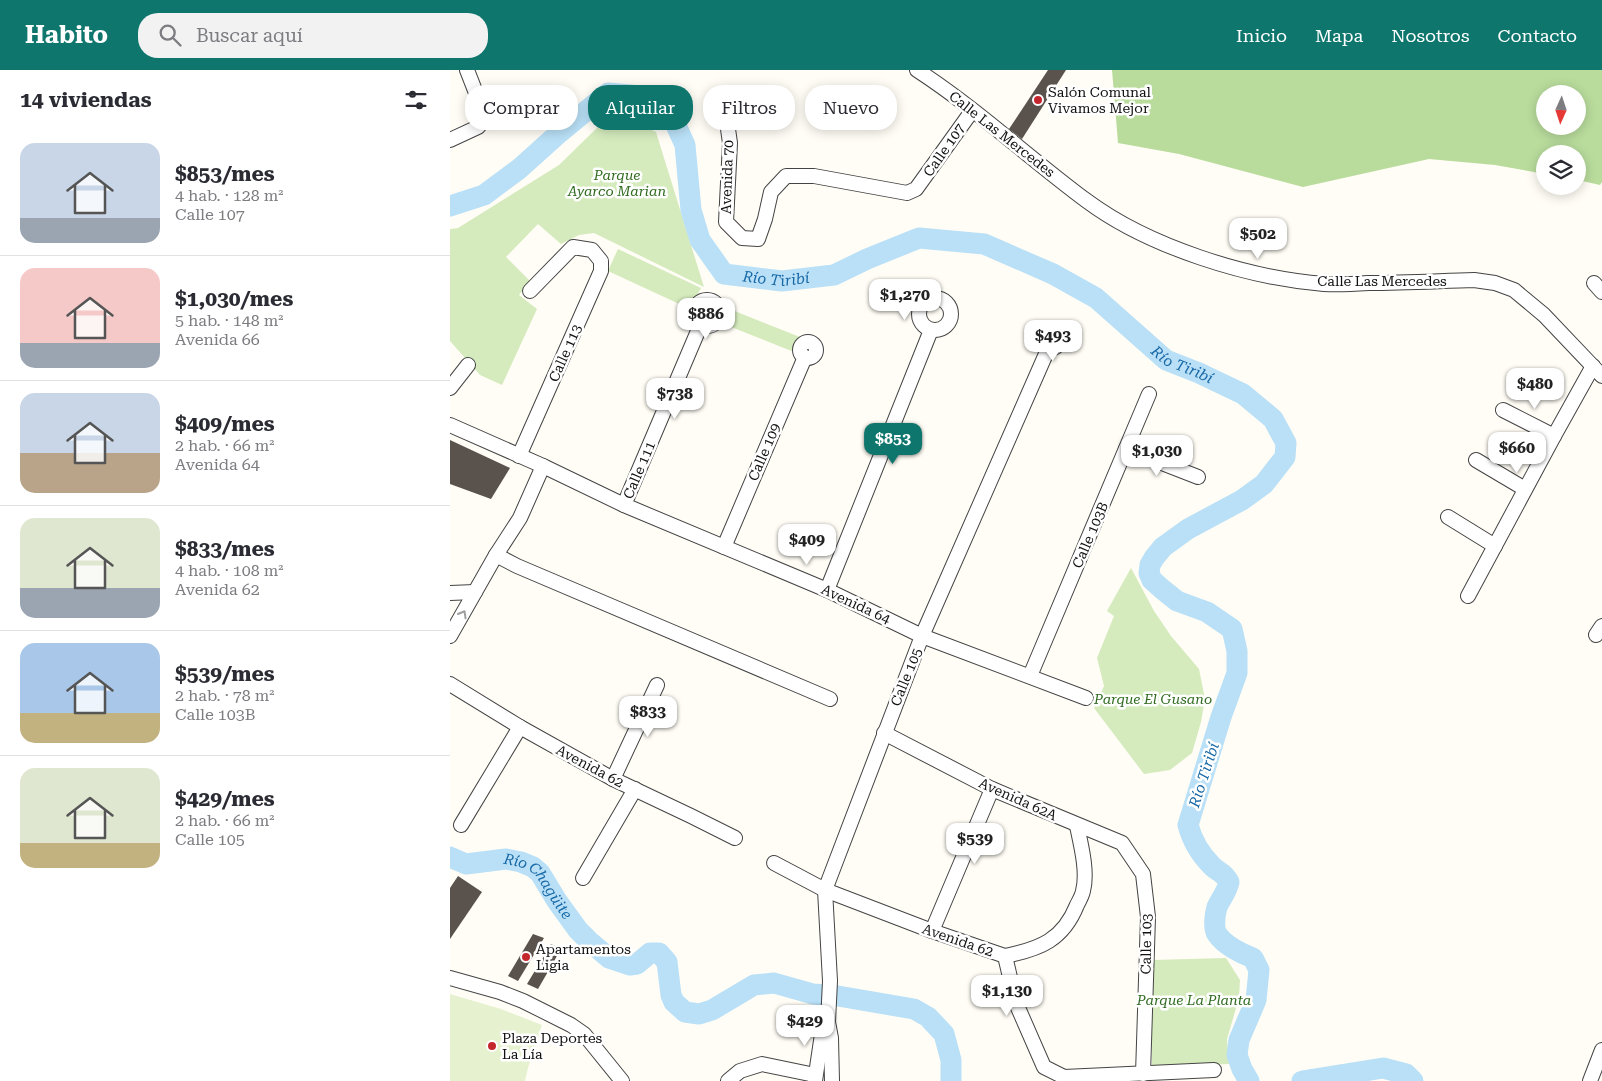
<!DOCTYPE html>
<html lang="es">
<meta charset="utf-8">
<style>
:root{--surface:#fff;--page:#f2f2f3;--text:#2b2b33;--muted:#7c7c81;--line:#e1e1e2;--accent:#0f766e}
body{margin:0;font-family:"Roboto Serif",serif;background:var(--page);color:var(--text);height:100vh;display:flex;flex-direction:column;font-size:19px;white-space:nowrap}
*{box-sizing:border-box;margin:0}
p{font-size:16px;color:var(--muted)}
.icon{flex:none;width:28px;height:28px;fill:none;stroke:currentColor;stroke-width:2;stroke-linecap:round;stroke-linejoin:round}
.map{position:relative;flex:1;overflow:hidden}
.sheet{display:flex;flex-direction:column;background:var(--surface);width:450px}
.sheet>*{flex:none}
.banner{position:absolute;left:15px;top:15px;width:475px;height:45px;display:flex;gap:10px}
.needle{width:32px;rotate:183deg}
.fabs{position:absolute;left:1086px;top:15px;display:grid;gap:10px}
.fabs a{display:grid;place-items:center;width:50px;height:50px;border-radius:50%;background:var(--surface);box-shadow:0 2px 12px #0003;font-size:25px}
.price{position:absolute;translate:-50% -42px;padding:0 11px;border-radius:10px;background:#fff;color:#222;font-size:16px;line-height:32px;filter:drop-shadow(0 1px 2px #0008)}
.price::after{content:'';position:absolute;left:50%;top:30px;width:15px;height:11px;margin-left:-8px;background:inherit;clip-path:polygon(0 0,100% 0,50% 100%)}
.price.selected{background:var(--accent);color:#fff}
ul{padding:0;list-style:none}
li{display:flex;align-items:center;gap:15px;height:125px;padding:0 20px}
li+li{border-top:1px solid var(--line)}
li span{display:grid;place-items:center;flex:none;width:140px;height:100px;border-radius:15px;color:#555}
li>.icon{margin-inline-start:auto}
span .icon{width:60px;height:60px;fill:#fffc;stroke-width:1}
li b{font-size:21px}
h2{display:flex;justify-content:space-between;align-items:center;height:60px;padding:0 20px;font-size:21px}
.tag{padding:0 18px;border-radius:20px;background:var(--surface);box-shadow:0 2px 12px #0003;font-size:18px;line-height:45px}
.tag.selected{background:var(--accent);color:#fff}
header{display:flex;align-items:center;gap:30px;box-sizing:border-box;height:70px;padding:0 25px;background:var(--accent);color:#fff}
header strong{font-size:24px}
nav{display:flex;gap:28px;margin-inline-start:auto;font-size:18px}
.search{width:350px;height:45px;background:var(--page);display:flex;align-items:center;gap:12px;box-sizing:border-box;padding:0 18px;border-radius:20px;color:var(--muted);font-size:19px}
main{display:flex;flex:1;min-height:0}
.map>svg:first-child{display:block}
.green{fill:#d5ebbd}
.forest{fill:#b9dc9c;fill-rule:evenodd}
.pitch{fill:#e6f2cf}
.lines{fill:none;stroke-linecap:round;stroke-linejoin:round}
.river{stroke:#b9e0f7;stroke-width:21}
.building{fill:#5a524d}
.minor-casing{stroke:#444;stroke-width:16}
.minor{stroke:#fff;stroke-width:14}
.oneway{stroke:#a0a0a0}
.poi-dot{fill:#c4262e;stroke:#fff;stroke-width:2}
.labels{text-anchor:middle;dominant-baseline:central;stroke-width:5;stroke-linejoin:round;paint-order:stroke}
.poi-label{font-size:14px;fill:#111;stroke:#fff;text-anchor:start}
.street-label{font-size:14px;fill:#111;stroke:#fff}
.park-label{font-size:14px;font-style:italic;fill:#2f6b1f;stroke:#fff}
.water-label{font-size:15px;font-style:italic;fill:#1768a6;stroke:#fff}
</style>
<header>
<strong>Habito</strong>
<div class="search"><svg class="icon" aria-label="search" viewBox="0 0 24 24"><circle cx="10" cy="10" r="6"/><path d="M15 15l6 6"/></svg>Buscar aquí</div>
<nav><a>Inicio</a><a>Mapa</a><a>Nosotros</a><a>Contacto</a></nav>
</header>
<main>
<section class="sheet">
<h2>14 viviendas<svg class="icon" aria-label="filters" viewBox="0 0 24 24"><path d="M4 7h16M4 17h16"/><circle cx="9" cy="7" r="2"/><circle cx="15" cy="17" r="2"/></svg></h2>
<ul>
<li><span style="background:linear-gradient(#c9d6e8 75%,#9aa5b1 0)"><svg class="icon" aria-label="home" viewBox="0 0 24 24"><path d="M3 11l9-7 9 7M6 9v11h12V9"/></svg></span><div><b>$853/mes</b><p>4 hab. · 128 m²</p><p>Calle 107</p></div></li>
<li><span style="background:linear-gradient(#f6c9c9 75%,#9aa5b1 0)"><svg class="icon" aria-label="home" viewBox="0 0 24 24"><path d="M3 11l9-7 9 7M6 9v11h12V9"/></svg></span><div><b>$1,030/mes</b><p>5 hab. · 148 m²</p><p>Avenida 66</p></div></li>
<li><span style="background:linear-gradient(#c9d6e8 60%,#b9a48a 0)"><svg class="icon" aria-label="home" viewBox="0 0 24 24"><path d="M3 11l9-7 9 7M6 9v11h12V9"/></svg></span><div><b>$409/mes</b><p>2 hab. · 66 m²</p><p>Avenida 64</p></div></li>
<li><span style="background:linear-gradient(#dfe7d0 70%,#9aa5b1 0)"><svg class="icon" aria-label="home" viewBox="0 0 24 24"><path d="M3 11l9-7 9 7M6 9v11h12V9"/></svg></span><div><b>$833/mes</b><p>4 hab. · 108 m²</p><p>Avenida 62</p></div></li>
<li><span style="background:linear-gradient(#a9c7e8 70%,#c2b280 0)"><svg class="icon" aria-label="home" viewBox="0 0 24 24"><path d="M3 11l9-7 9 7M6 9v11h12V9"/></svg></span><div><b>$539/mes</b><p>2 hab. · 78 m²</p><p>Calle 103B</p></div></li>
<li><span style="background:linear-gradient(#dfe7d0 75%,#c2b280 0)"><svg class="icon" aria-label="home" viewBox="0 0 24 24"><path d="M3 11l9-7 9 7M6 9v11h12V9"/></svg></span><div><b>$429/mes</b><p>2 hab. · 66 m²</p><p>Calle 105</p></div></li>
</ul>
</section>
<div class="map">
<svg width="1152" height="1011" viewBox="0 0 1152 1011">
<rect width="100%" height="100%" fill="#fffdf5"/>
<g class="green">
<path d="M180 49 206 62 254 217 144 163 129 165 111 174 88 154 56 187 80 211 69 225 87 239 52 315 30 305 0 271V159L8 158 109 95 150 55Z"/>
<path d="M168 179 251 218 240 239 158 201Z"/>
<path d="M277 238 350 267 344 282 271 253Z"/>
<path d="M681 498 704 541 721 566 749 599 755 629 751 652 742 683 720 700 694 704 644 638 654 616 647 588 664 546 657 541Z"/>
<path d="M776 888 790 910 789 928 777 969 779 994 702 997V890Z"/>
</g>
<path class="forest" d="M662 0H1152V112L1150 115 1128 110V84H1095V104L1045 95 979 89 853 117 729 84 668 73ZM1095 24H1128V56H1095Z"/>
<path class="pitch" d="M0 924 51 939 92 955 78 998 75 1011H0Z"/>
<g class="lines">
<g class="river">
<path id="s1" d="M0 136 34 125 69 99 108 64 158 23 191 26 206 35 225 53 235 75 241 140 250 170 274 204 332 211 384 205 417 189 469 168 534 174 603 204 646 228 716 290 749 303 793 324 823 349 836 373 835 387 814 414 792 430 738 459 713 477 704 488 700 495 699 503 702 510 712 519 727 531 757 542 782 559 787 581V603L771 647 738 755C742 770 751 785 762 796 770 804 773 801 779 812 777 822 771 828 767 837 765 844 763 858 767 864 774 875 792 884 803 888L809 900 806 930 789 970 787 985 792 999 799 1011"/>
<path id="s2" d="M0 787 16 794 56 789 71 792 83 797 90 803 107 831 128 860 139 871 159 888 180 895 187 894 200 883H209L217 892 221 925 224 932 235 942 249 944 262 940 304 915 324 913 363 924 388 926 464 939 478 947 494 964 501 990V1011"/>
<path d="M852 1011 933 998 956 1004 963 1011"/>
</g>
</g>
<g class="building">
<path d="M598 0H616L572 69 559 59Z"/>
<path d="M0 370 60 398 41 429 0 414Z"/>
<path d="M8 806 32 822 0 869V818Z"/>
<path d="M83 864 94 868 68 911 58 906Z"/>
<path d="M101 874 111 879 88 919 77 914Z"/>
</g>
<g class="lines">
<defs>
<g id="minor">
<path d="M467 0C527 39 580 89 637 131 699 177 798 208 874 214 888 215 904 214 919 213 954 213 989 211 1024 210L1045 213 1064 220 1094 245 1152 306"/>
<path d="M274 31 280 73 276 152 292 168 308 169 315 149 321 122 336 106H364L457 123 466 119 522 41"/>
<path d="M0 70 28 57 34 50 33 41 17 0"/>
<path d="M1144 213 1152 222"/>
<circle cx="485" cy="244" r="16"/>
<circle cx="257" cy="243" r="13"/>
<circle cx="602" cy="271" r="7"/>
<circle cx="358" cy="280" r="8"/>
<path d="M0 318 18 295"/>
<path d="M1053 340 1104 366"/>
<path d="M0 355 93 396 174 435 377 520 472 566 636 628"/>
<path d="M676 379 748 407"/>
<path d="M69 386 151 201V191L142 180 123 177 80 221"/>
<path d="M1026 390 1075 419"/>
<path d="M174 435 251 254"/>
<path d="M998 447 1045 476"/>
<path d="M274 477 355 287"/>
<path d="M46 485 67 496 380 629"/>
<path d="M377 520 481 260"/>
<path d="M0 523 25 522"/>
<path d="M1018 526 1104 366 1143 296"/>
<path d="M1146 565 1152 556"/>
<path d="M0 566 46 485 70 448 93 396"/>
<path d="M580 606 699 324"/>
<path d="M0 614 70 657 163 709 241 746 285 768"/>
<path d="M434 663 542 719 672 773 693 804 698 847 693 1004"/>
<path d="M163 709 207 615"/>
<path d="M11 755 70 657"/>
<path d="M324 793 375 820 482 861 555 886"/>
<path d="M133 808 185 719"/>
<path d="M482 861 542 719"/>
<path d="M555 886 566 933 594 997 614 1007 764 1000"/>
<path d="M555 886C590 879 613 870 627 835 629 831 632 826 633 821 638 802 631 775 627 756"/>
<path d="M0 908 50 922 73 931 121 955 134 964 172 1011"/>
<path d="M278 1011 290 1001 312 994 365 1005"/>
<path d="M365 1011 372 964 377 952"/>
<path d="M382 1011 381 968 378 952 380 911 375 820 472 566 599 277"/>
<path d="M1140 1011 1152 980"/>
</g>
</defs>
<use href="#minor" class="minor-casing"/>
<use href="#minor" class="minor"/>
</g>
<defs><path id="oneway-chevron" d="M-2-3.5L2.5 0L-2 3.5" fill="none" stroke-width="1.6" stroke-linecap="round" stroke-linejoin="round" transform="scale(1.25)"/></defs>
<use class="oneway" href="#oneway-chevron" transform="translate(13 544) rotate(-60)"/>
<g class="poi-dot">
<circle cx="588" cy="30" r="5"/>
<circle cx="76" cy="887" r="5"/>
<circle cx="42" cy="976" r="5"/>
</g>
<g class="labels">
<g class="poi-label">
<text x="598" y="22">Salón Comunal<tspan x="598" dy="16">Vivamos Mejor</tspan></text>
<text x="86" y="879">Apartamentos<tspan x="86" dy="16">Ligia</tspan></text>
<text x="52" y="968">Plaza Deportes<tspan x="52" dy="16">La Lía</tspan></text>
</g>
<g class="street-label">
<text transform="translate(552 64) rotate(38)">Calle Las Mercedes</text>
<text transform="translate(494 80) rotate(-55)">Calle 107</text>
<text transform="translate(277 107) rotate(-88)">Avenida 70</text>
<text x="932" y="211">Calle Las Mercedes</text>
<text transform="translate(115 283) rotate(-66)">Calle 113</text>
<text transform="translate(314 382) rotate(-67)">Calle 109</text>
<text transform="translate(189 400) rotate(-67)">Calle 111</text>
<text transform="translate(640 465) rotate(-67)">Calle 103B</text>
<text transform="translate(406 534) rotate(25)">Avenida 64</text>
<text transform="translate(456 607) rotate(-68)">Calle 105</text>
<text transform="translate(140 696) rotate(28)">Avenida 62</text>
<text transform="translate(568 729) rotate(24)">Avenida 62A</text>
<text transform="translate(508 870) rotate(19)">Avenida 62</text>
<text transform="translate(696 874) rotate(-89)">Calle 103</text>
</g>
<g class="park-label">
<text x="167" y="105">Parque<tspan x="167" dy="16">Ayarco Marian</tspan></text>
<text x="703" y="629">Parque El Gusano</text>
<text x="744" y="930">Parque La Planta</text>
</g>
<g class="water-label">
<text stroke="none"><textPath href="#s1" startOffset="488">Río Tiribí</textPath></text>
<text stroke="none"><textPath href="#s1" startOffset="939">Río Tiribí</textPath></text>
<text transform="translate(754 705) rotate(-72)">Río Tiribí</text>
<text stroke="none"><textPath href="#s2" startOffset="102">Río Chagüite</textPath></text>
</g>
</g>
</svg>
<div class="fabs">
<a><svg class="needle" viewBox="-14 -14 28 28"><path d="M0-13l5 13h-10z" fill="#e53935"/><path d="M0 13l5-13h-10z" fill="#7c7c81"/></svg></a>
<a><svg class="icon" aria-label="layers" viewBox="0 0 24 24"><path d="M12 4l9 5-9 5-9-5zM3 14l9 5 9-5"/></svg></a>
</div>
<b class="price" style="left:808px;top:190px">$502</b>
<b class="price" style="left:455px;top:251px">$1,270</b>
<b class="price" style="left:256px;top:270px">$886</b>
<b class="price" style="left:603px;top:292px">$493</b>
<b class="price" style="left:1085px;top:340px">$480</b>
<b class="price" style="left:225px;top:350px">$738</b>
<b class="price selected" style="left:443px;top:395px">$853</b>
<b class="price" style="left:1067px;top:404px">$660</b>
<b class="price" style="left:707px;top:407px">$1,030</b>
<b class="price" style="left:357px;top:496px">$409</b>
<b class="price" style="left:198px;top:668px">$833</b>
<b class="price" style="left:525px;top:795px">$539</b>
<b class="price" style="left:557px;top:947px">$1,130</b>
<b class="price" style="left:355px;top:977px">$429</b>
<div class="banner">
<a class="tag">Comprar</a>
<a class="tag selected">Alquilar</a>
<a class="tag">Filtros</a>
<a class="tag">Nuevo</a>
</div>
</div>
</main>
